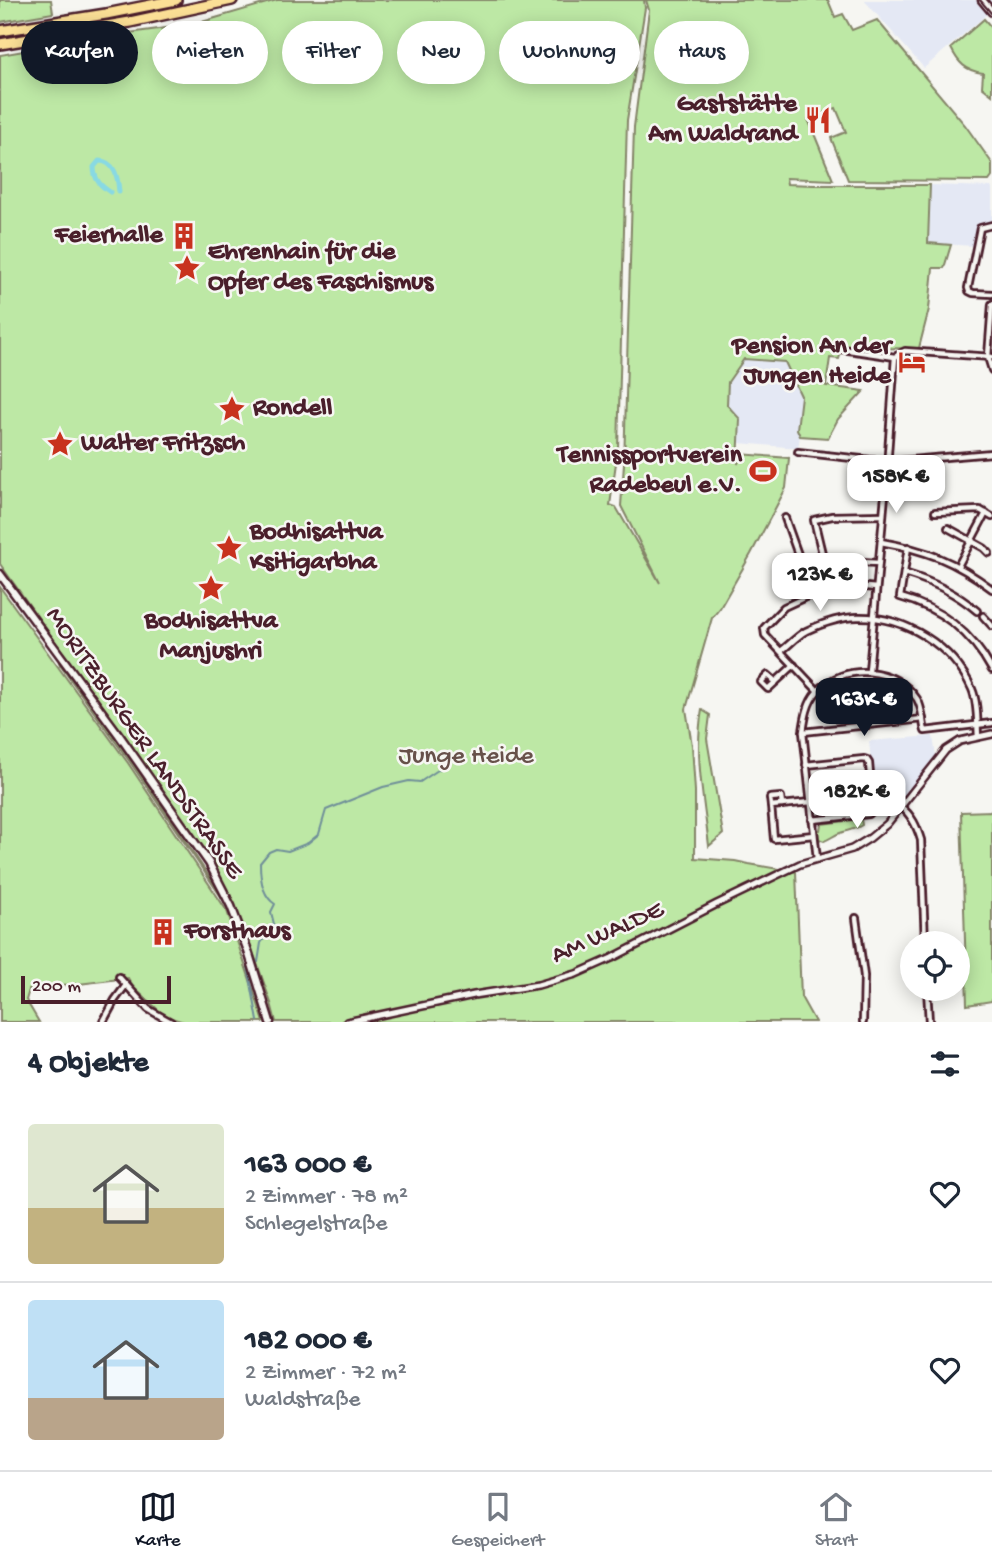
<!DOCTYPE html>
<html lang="de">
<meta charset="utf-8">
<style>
:root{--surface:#fff;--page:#f2f2f3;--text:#1f2937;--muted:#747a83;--line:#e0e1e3;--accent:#111827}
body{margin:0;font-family:"Gochi Hand",sans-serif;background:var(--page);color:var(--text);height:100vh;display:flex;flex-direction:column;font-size:26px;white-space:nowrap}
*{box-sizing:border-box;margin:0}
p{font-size:23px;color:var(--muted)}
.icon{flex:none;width:38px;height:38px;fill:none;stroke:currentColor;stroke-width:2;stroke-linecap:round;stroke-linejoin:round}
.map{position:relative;height:1022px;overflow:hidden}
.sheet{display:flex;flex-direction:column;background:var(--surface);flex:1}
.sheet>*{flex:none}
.hud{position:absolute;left:21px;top:21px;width:950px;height:63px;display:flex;gap:14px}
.tools{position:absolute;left:900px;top:931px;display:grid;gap:14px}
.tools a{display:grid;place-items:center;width:70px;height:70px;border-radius:50%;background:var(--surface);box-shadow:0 4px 18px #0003;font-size:35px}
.scale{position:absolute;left:21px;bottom:18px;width:150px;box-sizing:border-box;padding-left:7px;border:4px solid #4a1f2b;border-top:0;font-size:19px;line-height:24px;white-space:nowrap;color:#4a1f2b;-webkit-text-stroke:5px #f6f6f2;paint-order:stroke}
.price{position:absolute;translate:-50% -60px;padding:0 16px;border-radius:14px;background:#fff;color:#222;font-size:23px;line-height:46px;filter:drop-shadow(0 2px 4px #0008)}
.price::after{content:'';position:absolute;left:50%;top:42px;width:21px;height:16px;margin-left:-10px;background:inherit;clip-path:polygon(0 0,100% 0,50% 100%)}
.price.on{background:var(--accent);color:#fff}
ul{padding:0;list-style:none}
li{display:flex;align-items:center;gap:21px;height:175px;padding:0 28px}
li+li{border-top:2px solid var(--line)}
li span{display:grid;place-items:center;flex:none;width:196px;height:140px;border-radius:7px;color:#555}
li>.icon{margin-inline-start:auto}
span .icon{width:84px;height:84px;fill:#fffc;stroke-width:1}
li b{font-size:30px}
h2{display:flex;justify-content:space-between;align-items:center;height:84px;padding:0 28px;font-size:30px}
.pill{padding:0 24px;border-radius:32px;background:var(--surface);box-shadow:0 4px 18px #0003;font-size:24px;line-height:63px}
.pill.on{background:var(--accent);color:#fff}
.tabs{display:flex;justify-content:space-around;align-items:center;height:98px;border-top:2px solid var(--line);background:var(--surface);font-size:19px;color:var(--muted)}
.tabs a{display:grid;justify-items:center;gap:4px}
.tabs .on{color:var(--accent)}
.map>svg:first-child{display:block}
.built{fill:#e4e8f4}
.green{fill:#bde8a5;stroke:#848468;stroke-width:2}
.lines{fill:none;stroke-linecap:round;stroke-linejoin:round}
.stream{stroke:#6f8f99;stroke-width:2}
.canal{stroke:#88d9e3;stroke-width:5}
.minor-casing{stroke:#4a1f2b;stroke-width:10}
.tertiary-casing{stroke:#4a1f2b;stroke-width:10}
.secondary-casing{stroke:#4a1f2b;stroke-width:11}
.motorway-casing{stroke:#4a1f2b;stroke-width:14}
.minor{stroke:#f6f6f2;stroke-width:4.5}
.tertiary{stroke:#f6f6f2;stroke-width:5}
.secondary{stroke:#f6f6f2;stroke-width:6}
.motorway{stroke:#fbdf96;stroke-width:9}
.tram{stroke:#4a1f2b;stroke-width:2}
.labels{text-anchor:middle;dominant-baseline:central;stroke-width:5;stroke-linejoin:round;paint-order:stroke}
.poi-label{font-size:26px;font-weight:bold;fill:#4a1f2b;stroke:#f6f6f2;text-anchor:start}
.street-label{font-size:26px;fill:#4a1f2b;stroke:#f6f6f2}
.park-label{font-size:26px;fill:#67514a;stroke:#f6f6f2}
</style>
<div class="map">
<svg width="992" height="1022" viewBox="0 0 992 1022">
<rect width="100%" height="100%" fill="#f6f6f2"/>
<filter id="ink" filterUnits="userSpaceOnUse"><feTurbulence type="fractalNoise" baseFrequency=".0143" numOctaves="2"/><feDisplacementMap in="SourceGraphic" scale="14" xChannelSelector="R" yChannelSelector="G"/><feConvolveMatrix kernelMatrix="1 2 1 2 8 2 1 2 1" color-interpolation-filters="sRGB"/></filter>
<g filter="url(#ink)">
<g class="built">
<path d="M864 0H992V10L924 68Z"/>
<path d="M930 185 991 187 992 189V223L979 226 973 246 928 243Z"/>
<path d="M744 359 785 362 801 396 797 429 800 436 798 448 739 443 740 419 727 405 728 382Z"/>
<path d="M933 736 936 757 892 815 875 803 869 741Z"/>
</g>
<g class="green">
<path d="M0 0H51L53 13 0 22Z"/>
<path d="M277 0H644L645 8 627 120 618 449 610 505 616 507 660 583 621 506 624 464 634 127 649 10 646 0H828L835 17 843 14 852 30 877 20 965 125 992 163V177L989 181 848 180 831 138 846 132 836 108 808 119 833 180 786 178 787 184 814 185H930L928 243 951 245 944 268H933L929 309 919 348 842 349 839 359 830 358 826 386 864 391 838 419 828 438 800 436 797 429 801 396 785 362 744 359 728 382 727 405 740 419 738 464 740 454 789 458 786 488 751 554 720 608 712 618 686 709 692 745 695 791V858L735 861 749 864 796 872 801 997 815 1022H276L271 1003 247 935 233 904 188 829 120 729 74 668 0 564V55L129 33 195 24Z"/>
<path d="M984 19 992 28V95L982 87 983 73C966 71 958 63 951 48Z"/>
<path d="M0 587 128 763 227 911 264 1022H184L165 1016 133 987 128 978 29 990 26 1000 39 1022H0Z"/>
<path d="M59 662H61L132 761 226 902 224 901 130 762 60 665Z"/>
<path d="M702 710 710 715 707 739 723 834 709 846C704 802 694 754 702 710Z"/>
<path d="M992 811V1001L967 1005 961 812Z"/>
<path d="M861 819 862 825C855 830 847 830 840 833 834 835 830 839 824 841L819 839 818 830H820L821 824Z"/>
</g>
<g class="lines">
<g class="stream">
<path d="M258 962 261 943 274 924 271 912 275 904C262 896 260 877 260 863L269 852 276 849 288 851 308 843 319 834 326 810 383 787 409 781 420 782 450 762"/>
<path d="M248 967 258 1021"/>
</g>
<path class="canal" d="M110 192C101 186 94 180 94 167L99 161C115 161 118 178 119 192"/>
<defs>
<g id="minor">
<path d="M992 225 980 228 968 288 969 291 973 293 992 294"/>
<path d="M992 304 988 357 992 370"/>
<path d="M842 349 895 357 905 351 992 357"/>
<path d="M798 452 888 462 992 453"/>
<path d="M935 512 980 510 992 517"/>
<path d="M785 518 812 594"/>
<path d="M948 528 984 548 989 553"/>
<path d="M881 542C926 550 955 561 992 589"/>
<path d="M908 547 900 597C940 608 972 633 992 670"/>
<path d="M825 566 814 520 832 516 883 515"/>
<path d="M958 566 986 513"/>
<path d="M904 573C931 581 955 592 977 611"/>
<path d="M784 581 825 566 846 561 878 563"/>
<path d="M983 616 992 626"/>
<path d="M781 651C789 645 797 636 806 631 821 624 842 617 858 617 905 616 953 646 972 689 978 703 977 722 978 737"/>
<path d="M869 671 885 495 895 357"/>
<path d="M776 682 768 675 761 682 768 689 794 665"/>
<path d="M818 691 765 635 764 628 784 607 812 594 847 585 876 588"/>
<path d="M803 732 923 719"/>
<path d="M806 765 864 759 867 760 869 763 873 810 869 814 812 820"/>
<path d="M811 802 771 806 774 839 814 835"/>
<path d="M771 806 770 798 781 797 782 805"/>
<path d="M901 807C912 815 917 827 921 840L925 943"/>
<path d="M817 859 803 732C805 718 807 703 817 692 844 662 896 667 917 699 923 709 922 720 925 731L992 723"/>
<path d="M856 918 864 976 863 1022"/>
<path d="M119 977 148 1009 171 1022"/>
<path d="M927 989 929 1022"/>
<path d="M103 1022 115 1000 126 985"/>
</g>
<path id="tertiary" d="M347 1022 474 995 538 985 576 974 612 958 717 904 800 864 852 849 870 838 887 824 946 750 960 741 992 734"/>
<g id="secondary">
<path d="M982 0 992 12"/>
<path d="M0 574 119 735 209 863 231 906 248 951 270 1022"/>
</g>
<g id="motorway">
<path d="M0 31 106 14 176 0"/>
<path d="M0 44 130 22 232 0"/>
</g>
</defs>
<use href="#minor" class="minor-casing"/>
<use href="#tertiary" class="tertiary-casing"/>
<use href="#secondary" class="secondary-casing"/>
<use href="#motorway" class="motorway-casing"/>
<use href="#minor" class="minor"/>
<use href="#tertiary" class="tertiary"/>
<use href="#secondary" class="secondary"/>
<use href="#motorway" class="motorway"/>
<path class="tram" d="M980 0 992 14"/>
</g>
</g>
<defs>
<symbol id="restaurant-bare" viewBox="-9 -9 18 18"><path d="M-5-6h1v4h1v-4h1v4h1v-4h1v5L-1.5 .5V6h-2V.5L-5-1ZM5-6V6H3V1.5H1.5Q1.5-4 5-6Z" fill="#c8321e" stroke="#f6f6f2" stroke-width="2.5" paint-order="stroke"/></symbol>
<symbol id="building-bare" viewBox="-9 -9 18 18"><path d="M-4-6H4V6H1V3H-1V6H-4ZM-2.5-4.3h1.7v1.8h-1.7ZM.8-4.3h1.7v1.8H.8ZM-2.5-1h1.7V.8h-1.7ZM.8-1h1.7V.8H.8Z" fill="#c8321e" stroke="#f6f6f2" stroke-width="2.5" paint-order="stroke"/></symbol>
<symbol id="sight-bare" viewBox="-9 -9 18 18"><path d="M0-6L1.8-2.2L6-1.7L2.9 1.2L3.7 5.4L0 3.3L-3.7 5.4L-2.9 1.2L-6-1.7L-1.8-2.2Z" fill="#c8321e" stroke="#f6f6f2" stroke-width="2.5" paint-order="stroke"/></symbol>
<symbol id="hotel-bare" viewBox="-9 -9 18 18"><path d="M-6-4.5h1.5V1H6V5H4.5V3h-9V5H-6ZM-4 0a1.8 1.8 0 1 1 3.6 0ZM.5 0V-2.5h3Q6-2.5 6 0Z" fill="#c8321e" stroke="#f6f6f2" stroke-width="2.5" paint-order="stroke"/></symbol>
<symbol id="stadium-bare" viewBox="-9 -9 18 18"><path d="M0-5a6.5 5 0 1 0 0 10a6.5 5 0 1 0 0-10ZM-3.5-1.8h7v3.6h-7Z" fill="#c8321e" stroke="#f6f6f2" stroke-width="2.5" paint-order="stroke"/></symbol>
</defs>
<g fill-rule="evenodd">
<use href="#restaurant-bare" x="799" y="101" width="38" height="38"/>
<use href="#building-bare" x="165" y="217" width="38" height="38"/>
<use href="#sight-bare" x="168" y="249" width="38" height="38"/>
<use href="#hotel-bare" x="893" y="343" width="38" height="38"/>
<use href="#sight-bare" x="213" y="390" width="38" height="38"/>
<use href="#sight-bare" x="41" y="425" width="38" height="38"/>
<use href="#stadium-bare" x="744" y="452" width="38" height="38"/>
<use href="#sight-bare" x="210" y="529" width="38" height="38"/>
<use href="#sight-bare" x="192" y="569" width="38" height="38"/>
<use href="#building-bare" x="144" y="913" width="38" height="38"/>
</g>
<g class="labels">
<g class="poi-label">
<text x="797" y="105" text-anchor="end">Gaststätte<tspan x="797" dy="30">Am Waldrand</tspan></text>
<text x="163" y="236" text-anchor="end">Feierhalle</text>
<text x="208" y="253">Ehrenhain für die<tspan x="208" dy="30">Opfer des Faschismus</tspan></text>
<text x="891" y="347" text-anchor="end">Pension An der<tspan x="891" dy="30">Jungen Heide</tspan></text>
<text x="253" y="409">Rondell</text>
<text x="81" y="444">Walter Fritzsch</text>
<text x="742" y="456" text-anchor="end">Tennissportverein<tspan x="742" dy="30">Radebeul e.V.</tspan></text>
<text x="250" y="533">Bodhisattva<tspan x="250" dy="30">Ksitigarbha</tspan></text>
<text x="211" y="622" text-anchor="middle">Bodhisattva<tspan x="211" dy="30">Manjushri</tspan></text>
<text x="184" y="932">Forsthaus</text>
</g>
<g class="street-label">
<text transform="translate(143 744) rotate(55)">MORITZBURGER LANDSTRASSE</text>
<text transform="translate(608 934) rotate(-24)">AM WALDE</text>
</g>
<g class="park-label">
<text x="466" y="757">Junge Heide</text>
</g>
</g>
</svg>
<div class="tools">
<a><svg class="icon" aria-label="locate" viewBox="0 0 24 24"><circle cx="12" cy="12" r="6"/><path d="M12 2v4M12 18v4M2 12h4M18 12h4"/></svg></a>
</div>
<div class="scale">200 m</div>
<b class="price" style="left:896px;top:515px">158K €</b>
<b class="price" style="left:820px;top:613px">123K €</b>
<b class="price on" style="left:864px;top:738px">163K €</b>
<b class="price" style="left:857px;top:830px">182K €</b>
<div class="hud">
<a class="pill on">Kaufen</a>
<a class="pill">Mieten</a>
<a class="pill">Filter</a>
<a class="pill">Neu</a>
<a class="pill">Wohnung</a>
<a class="pill">Haus</a>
</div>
</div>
<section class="sheet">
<h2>4 Objekte<svg class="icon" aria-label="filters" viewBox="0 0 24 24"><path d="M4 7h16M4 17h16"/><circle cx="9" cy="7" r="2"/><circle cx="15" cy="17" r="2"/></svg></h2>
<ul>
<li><span style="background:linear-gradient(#dfe7d0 60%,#c2b280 0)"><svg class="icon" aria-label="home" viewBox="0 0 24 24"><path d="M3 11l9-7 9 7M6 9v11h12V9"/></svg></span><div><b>163 000 €</b><p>2 Zimmer · 78 m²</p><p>Schlegelstraße</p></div><svg class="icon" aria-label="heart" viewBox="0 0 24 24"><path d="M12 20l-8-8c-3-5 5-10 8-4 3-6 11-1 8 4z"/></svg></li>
<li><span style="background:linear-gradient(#bfe0f5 70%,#b9a48a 0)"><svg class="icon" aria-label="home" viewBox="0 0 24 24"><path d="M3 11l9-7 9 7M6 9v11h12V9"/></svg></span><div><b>182 000 €</b><p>2 Zimmer · 72 m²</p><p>Waldstraße</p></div><svg class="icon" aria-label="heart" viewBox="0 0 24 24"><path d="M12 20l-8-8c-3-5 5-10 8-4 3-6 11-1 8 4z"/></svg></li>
</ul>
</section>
<nav class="tabs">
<a class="on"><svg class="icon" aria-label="map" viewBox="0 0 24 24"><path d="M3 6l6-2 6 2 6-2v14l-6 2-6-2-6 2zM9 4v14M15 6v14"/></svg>Karte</a>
<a><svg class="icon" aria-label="saved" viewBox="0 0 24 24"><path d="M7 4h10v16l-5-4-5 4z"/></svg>Gespeichert</a>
<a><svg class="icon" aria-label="home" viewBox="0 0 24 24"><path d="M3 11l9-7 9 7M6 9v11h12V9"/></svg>Start</a>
</nav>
